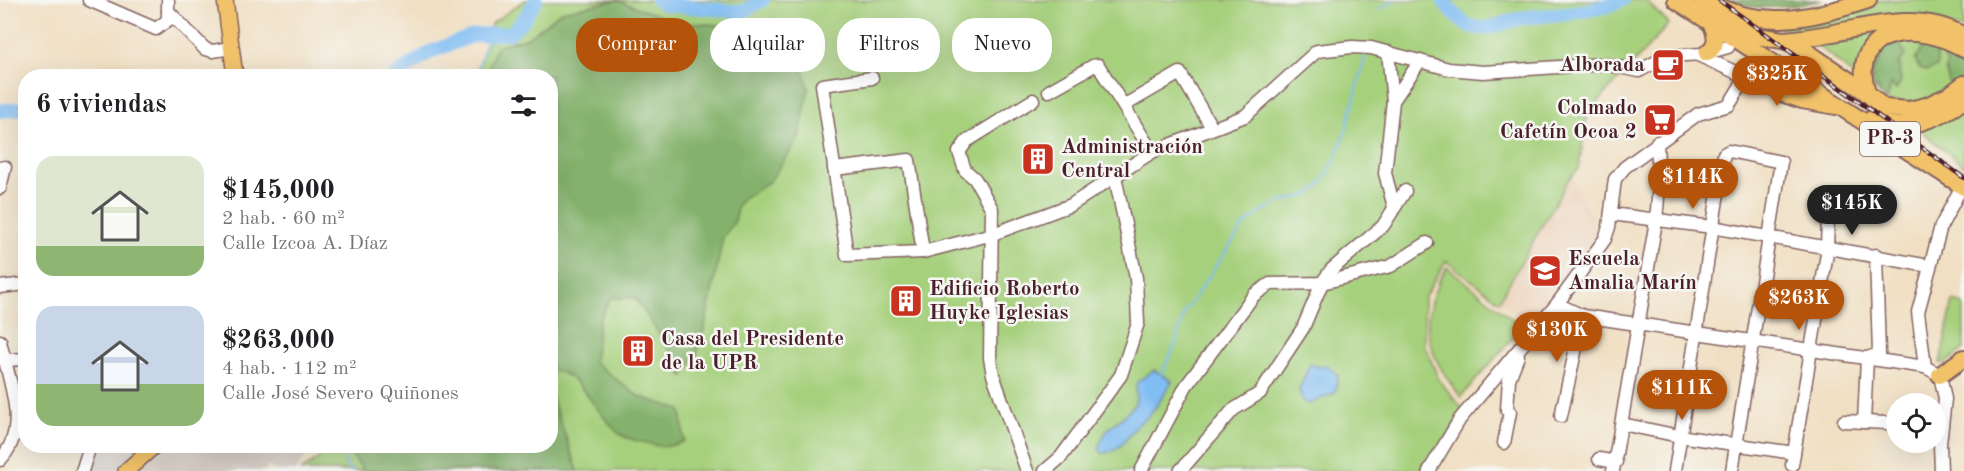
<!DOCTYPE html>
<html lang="es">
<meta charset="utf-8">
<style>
:root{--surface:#fff;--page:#f2f2f2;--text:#202124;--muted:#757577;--accent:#b45309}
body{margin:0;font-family:"Old Standard TT",serif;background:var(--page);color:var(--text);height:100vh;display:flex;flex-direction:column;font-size:22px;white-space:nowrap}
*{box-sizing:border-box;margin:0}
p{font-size:20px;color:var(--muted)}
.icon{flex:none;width:33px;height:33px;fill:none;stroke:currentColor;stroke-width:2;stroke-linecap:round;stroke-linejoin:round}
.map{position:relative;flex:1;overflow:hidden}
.panel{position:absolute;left:18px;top:69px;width:540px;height:384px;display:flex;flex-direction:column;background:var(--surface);border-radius:24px;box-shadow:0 6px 24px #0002}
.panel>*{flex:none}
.banner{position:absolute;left:576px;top:18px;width:570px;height:54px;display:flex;gap:12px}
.tools{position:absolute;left:1886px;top:393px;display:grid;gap:12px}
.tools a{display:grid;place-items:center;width:60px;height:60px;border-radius:50%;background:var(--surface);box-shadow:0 6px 24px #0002;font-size:30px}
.price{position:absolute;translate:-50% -51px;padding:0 14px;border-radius:21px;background:var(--accent);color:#fff;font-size:20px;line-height:39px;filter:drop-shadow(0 2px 3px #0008)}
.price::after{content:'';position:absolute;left:50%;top:36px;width:18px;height:14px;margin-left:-9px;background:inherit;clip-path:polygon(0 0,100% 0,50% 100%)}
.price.selected{background:#222;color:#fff}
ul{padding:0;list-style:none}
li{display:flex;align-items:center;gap:18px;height:150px;padding:0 18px}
li span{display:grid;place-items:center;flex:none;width:168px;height:120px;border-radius:18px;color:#555}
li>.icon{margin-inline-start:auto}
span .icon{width:72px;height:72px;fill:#fffc;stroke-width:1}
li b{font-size:26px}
h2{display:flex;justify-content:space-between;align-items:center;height:72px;padding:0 18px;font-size:26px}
.chip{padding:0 21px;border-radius:24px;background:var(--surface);box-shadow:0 6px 24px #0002;font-size:21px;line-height:54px}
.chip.selected{background:var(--accent);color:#fff}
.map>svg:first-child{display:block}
.built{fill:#ecd2b9}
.industrial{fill:#cdc2b9}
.green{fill:#a6d07c;stroke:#787854;stroke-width:1.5}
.forest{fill:#84b26c;stroke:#67684c;stroke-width:1.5}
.water{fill:#80bdf3;stroke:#656e8f;stroke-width:1.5}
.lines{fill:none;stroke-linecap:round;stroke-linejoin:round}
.stream{stroke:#80bdf3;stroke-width:2}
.river{stroke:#80bdf3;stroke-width:14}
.minor-casing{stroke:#846260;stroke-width:15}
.major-casing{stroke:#846260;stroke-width:18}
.highway-casing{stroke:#846260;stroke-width:20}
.minor{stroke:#fff;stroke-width:12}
.major{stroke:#f2c26a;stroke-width:15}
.highway{stroke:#f2c26a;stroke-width:16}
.rail-casing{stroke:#4a1f2b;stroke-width:4.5}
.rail{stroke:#f6f6f2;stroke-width:2;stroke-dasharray:7;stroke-linecap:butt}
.labels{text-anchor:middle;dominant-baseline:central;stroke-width:5;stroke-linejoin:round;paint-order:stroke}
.shield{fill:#f6f6f2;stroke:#7e6067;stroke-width:1.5}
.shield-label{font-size:20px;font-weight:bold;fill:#4a1f2b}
.poi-label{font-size:21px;font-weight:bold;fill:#4a1f2b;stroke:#f6f6f2;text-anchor:start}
</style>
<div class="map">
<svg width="1964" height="471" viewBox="0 0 1964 471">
<rect width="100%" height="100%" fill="#f6f6f2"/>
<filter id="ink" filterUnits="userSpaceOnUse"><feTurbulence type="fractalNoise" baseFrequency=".0167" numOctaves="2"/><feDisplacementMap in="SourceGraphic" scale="12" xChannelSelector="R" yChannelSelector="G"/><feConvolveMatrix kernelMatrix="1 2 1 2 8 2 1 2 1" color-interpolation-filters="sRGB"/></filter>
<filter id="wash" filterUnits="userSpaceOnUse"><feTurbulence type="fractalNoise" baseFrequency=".008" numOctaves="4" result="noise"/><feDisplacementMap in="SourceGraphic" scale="24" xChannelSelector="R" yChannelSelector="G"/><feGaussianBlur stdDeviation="1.35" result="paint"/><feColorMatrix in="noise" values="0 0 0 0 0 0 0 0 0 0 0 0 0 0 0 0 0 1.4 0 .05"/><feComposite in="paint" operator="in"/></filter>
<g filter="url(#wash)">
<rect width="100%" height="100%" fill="#f0dfc2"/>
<path class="built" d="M1572 176 1595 223 1602 230 1532 326 1499 301Z"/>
<path class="industrial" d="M101 446H313L295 471H278L268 466 265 471H93Z"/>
<g class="green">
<path d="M525 0H1645L1669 24 1587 114 1579 168 1568 180 1499 301 1446 261 1424 298V343L1439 380 1463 409 1428 471H301L318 459 325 446H550V76H476L491 24Z"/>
<path d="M1880 0H1964V28L1835 27 1786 32 1773 23 1849 11Z"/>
<path d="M1887 30 1855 77 1825 51 1813 44Z"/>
<path d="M1920 38 1964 57V79L1922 102H1888C1866 88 1865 57 1888 43 1895 38 1911 39 1920 38Z"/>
<path d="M1964 106V166L1915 126Z"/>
<path d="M1447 267 1522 327 1461 397C1424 352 1416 317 1447 267Z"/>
<path d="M1953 301 1964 304V349L1946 363H1940Z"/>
</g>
<g class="forest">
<path d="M617 0 676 22 748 27 798 56 809 88 799 138 770 181 743 198 737 206 735 221 723 237 706 322 697 353 683 377 670 350 635 298H611L599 320 594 362 638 396 681 410 684 441C665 449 661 447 643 442 635 440 628 439 621 435 601 421 575 365 551 372L550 76H485L497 46 528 37 562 11Z"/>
<path d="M1732 0H1822C1800 6 1752 13 1732 0Z"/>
<path d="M1897 42 1906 54 1898 65 1901 66 1899 71 1901 81 1896 90 1891 84 1887 101 1880 95 1879 87 1874 89 1871 73 1879 61 1883 44Z"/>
<path d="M1925 44 1937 47V67L1927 71 1919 68 1915 60Z"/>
<path d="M1943 47H1950L1964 57V79L1950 86 1945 69 1947 62 1941 53Z"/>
<path d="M551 396 578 471H364L345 446H550Z"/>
</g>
<g class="water">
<path d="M1310 364 1319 367 1327 365 1338 376 1335 393 1309 404 1303 401 1299 390Z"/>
<path d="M1154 370 1172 381C1165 393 1158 406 1148 416 1145 420 1141 421 1137 425 1127 437 1120 453 1102 453L1099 449C1104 423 1121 424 1134 405 1139 397 1134 390 1137 382Z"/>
</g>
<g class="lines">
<g class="stream">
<path d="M1377 10 1395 0"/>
<path d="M475 76 489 34"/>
<path d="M1161 374 1175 345 1184 313 1242 228C1250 219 1273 203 1285 201 1295 199 1301 198 1311 193 1339 177 1357 88 1365 57"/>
<path d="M341 446 346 465 351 471"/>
</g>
<g class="river">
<path d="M657 0 663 4 743 12 763 0"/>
<path d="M1443 0C1450 10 1461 24 1473 27 1491 32 1505 21 1522 18 1555 13 1591 14 1622 0"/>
<path d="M395 76 430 52 475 35 510 33 524 19 536 0"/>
<path d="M0 111 26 108"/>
</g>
</g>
</g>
<g filter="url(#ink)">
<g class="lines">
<defs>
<g id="minor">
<path d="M89 0 156 29 168 20V0"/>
<path d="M168 11 205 49 213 51 231 48"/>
<path d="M1388 52 1393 101"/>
<path d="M1698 55 1781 93H1791L1808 85"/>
<path d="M872 78 822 85 847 255 923 252 993 234 1071 205 1152 152 1245 116 1317 51 1352 47 1371 48 1449 69 1483 72 1604 64 1639 71 1667 56 1703 54 1728 47"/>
<path d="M1049 91 1093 66 1098 65 1152 152"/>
<path d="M1125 105 1180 73 1212 128"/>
<path d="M0 168 5 167 0 188"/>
<path d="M834 169 909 160 923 252"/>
<path d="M1394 207 1385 173 1393 101 1420 61"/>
<path d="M1611 214 1712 227 1929 266"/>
<path d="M0 287 26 284"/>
<path d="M1557 304 1583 316 1925 367 1940 375 1945 399 1940 444 1941 471"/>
<path d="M0 341C8 379 31 428 0 460"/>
<path d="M4 360 26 359"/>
<path d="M1925 367 1918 312 1941 226 1962 186"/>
<path d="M1561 416 1583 316"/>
<path d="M1844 421 1887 423"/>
<path d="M1864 422 1867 358 1879 354 1876 255"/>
<path d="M1622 424 1679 436 1794 453"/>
<path d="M1504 443 1510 412 1507 410 1509 379 1518 356"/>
<path d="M1599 459 1616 462"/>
<path d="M1792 465 1827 253 1828 211"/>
<path d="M82 471 90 446"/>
<path d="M1027 471 993 375 990 358 992 209 975 179 965 170 959 152 967 141 1033 100"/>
<path d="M1045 471 1061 457 1121 375 1138 323 1136 278 1115 176"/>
<path d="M1141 471 1186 386 1254 295 1270 284 1322 283 1331 270 1383 226 1405 191"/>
<path d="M1180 471 1233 410 1260 393 1303 328 1322 283 1391 266 1427 243"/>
<path d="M1429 471 1460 419 1557 304 1605 239 1609 227 1615 179 1625 167 1698 114 1729 105 1746 77"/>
<path d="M1613 471 1656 221 1659 186 1657 142"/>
<path d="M1675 471 1724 154 1729 151 1781 162 1732 471"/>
</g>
<g id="major">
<path d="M225 0 235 76"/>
<path d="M126 471 154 446"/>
</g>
<g id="highway">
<path d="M1676 0 1964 187"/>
<path d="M1703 0 1750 35 1783 40 1797 45 1867 93 1884 108 1909 110 1926 106 1948 96 1964 84"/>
<path d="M1720 7C1769 30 1820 16 1868 0"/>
<path d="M1783 40C1844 38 1907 3 1964 36"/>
<path d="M1707 53C1718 45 1717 36 1712 25"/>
<path d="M1781 93 1802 100 1836 106"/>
<path d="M1867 93C1847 24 1922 22 1964 49"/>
<path d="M1872 119C1900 135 1940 118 1964 100"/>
<path d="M1940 375 1964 358"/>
</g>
</defs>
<use href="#minor" class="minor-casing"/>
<use href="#major" class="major-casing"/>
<use href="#highway" class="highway-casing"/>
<use href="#minor" class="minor"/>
<use href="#major" class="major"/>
<use href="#highway" class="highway"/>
<defs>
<path id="rail" d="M1719 0 1964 178"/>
</defs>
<use href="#rail" class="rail-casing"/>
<use href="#rail" class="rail"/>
</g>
</g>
<defs>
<symbol id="cafe-square" viewBox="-11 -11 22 22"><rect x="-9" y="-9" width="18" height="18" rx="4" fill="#c8321e" stroke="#f6f6f2"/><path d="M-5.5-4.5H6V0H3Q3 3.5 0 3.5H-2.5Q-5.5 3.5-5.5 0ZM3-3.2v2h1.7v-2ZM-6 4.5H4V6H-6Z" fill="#fff"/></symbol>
<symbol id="supermarket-square" viewBox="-11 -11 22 22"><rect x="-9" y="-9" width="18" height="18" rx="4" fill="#c8321e" stroke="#f6f6f2"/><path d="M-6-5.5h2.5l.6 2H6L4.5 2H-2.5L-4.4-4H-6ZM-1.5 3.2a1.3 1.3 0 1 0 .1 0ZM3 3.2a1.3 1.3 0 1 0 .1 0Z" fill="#fff"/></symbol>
<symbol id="building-square" viewBox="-11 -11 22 22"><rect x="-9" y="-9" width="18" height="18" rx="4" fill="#c8321e" stroke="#f6f6f2"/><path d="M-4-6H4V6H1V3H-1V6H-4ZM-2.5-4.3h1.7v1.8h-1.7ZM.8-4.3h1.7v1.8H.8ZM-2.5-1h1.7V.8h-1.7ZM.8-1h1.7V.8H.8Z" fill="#fff"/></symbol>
<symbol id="school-square" viewBox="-11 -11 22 22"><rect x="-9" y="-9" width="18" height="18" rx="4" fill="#c8321e" stroke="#f6f6f2"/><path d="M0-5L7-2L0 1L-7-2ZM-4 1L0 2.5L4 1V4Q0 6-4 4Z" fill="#fff"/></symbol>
</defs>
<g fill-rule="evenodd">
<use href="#cafe-square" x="1649" y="46" width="38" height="38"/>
<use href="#supermarket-square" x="1641" y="101" width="38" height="38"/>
<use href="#building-square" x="1019" y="140" width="38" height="38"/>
<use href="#school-square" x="1526" y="252" width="38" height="38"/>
<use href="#building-square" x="887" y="282" width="38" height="38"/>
<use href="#building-square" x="619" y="332" width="38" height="38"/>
</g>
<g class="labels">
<rect class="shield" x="1860" y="122" width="60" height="34" rx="4.5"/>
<g class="shield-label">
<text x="1890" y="139">PR-3</text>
</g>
<g class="poi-label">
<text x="1645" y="65" text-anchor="end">Alborada</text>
<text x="1637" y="108" text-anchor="end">Colmado<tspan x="1637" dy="24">Cafetín Ocoa 2</tspan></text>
<text x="1061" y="147">Administración<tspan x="1061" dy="24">Central</tspan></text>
<text x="1568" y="259">Escuela<tspan x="1568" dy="24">Amalia Marín</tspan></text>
<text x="929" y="289">Edificio Roberto<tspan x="929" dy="24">Huyke Iglesias</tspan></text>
<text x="661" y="339">Casa del Presidente<tspan x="661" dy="24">de la UPR</tspan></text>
</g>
</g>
</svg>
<div class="tools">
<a><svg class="icon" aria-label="locate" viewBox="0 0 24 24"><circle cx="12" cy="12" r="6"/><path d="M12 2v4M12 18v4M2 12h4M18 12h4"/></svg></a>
</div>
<b class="price" style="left:1777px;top:107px">$325K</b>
<b class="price" style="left:1693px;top:210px">$114K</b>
<b class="price selected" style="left:1852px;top:236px">$145K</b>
<b class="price" style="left:1799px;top:331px">$263K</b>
<b class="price" style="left:1557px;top:363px">$130K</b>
<b class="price" style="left:1682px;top:421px">$111K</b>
<div class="banner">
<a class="chip selected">Comprar</a>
<a class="chip">Alquilar</a>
<a class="chip">Filtros</a>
<a class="chip">Nuevo</a>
</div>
<section class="panel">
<h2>6 viviendas<svg class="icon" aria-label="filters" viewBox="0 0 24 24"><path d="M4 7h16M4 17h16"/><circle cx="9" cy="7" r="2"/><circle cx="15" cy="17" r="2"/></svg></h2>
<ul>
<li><span style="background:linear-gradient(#dfe7d0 75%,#8fb573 0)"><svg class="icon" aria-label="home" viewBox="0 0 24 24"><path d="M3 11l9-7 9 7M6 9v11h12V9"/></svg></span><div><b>$145,000</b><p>2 hab. · 60 m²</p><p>Calle Izcoa A. Díaz</p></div></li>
<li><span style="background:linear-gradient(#c9d6e8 65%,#8fb573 0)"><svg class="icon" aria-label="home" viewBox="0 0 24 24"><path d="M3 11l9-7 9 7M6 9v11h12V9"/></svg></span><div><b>$263,000</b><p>4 hab. · 112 m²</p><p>Calle José Severo Quiñones</p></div></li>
</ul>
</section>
</div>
